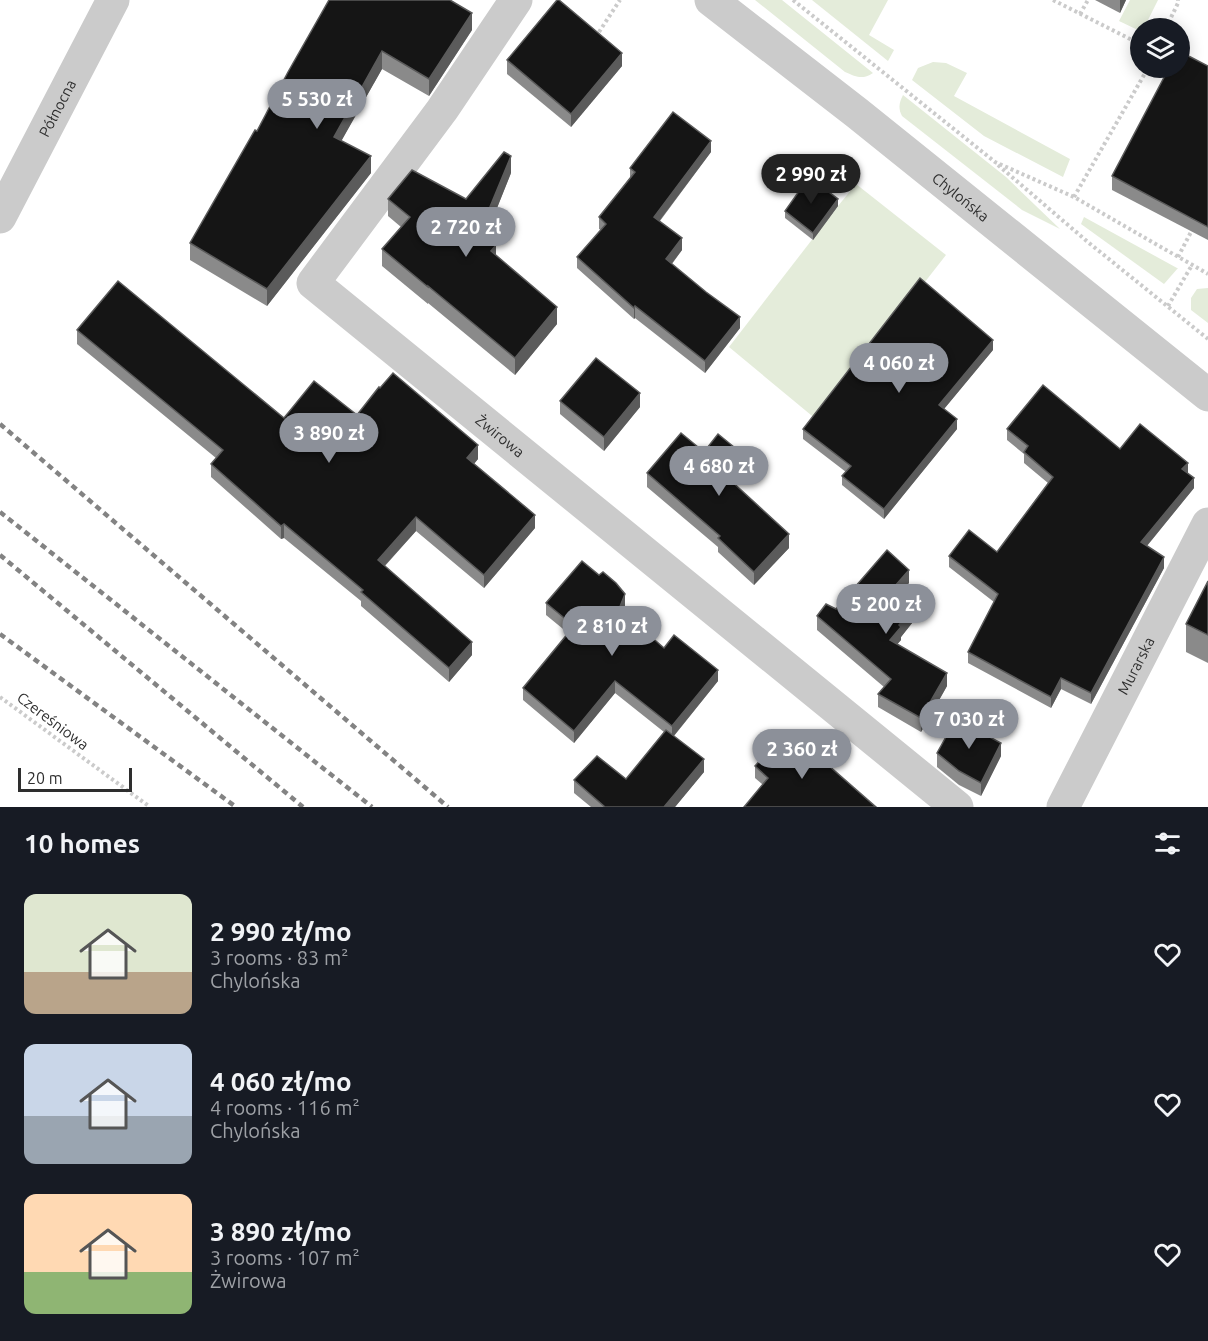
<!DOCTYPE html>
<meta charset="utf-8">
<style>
:root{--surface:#171b24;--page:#242831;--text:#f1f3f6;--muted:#9ea1a6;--accent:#8c9099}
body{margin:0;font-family:Ubuntu,sans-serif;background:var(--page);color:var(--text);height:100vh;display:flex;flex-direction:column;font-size:22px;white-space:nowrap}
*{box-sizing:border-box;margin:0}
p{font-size:20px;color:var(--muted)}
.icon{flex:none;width:33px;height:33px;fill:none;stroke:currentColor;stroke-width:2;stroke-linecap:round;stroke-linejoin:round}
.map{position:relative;height:807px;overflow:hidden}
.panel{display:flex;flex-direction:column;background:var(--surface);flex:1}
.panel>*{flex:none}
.buttons{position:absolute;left:1130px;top:18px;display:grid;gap:12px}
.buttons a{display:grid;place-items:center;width:60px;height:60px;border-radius:50%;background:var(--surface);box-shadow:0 3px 15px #0003;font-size:30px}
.scale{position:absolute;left:18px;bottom:15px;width:114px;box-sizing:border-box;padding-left:6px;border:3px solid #2e2e2e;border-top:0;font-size:16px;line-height:21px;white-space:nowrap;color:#2e2e2e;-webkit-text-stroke:4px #fff;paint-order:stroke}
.price{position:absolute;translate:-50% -51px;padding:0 14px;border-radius:21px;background:var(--accent);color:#fff;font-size:20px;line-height:39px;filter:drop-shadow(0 2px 3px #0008)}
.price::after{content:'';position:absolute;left:50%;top:36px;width:18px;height:14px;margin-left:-9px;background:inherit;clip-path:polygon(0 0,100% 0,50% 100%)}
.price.selected{background:#222;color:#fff}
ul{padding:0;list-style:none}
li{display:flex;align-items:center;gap:18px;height:150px;padding:0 24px}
li span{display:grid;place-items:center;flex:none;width:168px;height:120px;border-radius:12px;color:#555}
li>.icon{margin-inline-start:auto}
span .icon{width:72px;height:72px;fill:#fffc;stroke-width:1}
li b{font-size:26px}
h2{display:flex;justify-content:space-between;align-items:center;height:72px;padding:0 24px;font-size:26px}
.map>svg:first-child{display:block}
.green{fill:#e4ecda}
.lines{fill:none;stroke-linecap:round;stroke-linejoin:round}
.path{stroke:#cbcbcb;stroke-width:4;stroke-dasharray:3 3;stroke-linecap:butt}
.minor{stroke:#cbcbcb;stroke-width:33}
.rail{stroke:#838383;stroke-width:4.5;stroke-dasharray:6 4.5;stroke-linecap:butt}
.wall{fill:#8a8a8a}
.shaded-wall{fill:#5b5b5b}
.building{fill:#151515;stroke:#5b5b5b;stroke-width:1.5}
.labels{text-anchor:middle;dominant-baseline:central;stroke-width:6;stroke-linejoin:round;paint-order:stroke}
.street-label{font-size:15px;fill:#2e2e2e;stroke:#fff}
</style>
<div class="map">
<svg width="1208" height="807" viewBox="0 0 1208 807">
<rect width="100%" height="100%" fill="#fff"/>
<g class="green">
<path d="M755 0H782L873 73C862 80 857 77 845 72Z"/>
<path d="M812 0H888L869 35 894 50 888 61Z"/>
<path d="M1130 0H1158L1144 28H1140V31L1119 21Z"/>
<path d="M933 62 946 63 967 73 954 96 1070 159 1063 177 984 136 912 80 918 68Z"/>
<path d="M903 95 1006 177 1060 229 1022 210 902 116C898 108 899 103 903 95Z"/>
<path d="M856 184 946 255 817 420 729 347 838 206Z"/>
<path d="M1084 217 1177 268H1178L1164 284 1081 224Z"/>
<path d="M1208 288V323L1191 310V298L1197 289Z"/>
</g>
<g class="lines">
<g class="path">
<path d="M793 0 995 162 1074 197 1208 274"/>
<path d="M1053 0 1140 44"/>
<path d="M1080 14 1088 0"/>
<path d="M1166 28 1178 3V0"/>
<path d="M599 32 620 0"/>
<path d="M998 165 1089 243 1208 339"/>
<path d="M1074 197 1148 68"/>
<path d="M1178 257 1191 232"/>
<path d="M1168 306 1192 265"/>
<path d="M0 697 150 807"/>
</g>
<g class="minor">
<path id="s1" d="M516 0 442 110 313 283 957 807"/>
<path id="s2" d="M711 0 857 113 1208 395"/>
<path id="s3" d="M0 217 113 0"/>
<path id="s4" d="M1063 807 1208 524"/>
</g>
<g class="rail">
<path d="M0 424 448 807"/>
<path d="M0 512 372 807"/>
<path d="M0 555 303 807"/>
<path d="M0 634 236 807"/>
</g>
</g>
<g class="wall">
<path d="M1095 0H1126L1120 13Z"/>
<path d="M472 30 429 96 382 69 341 141 371 173 267 306 190 260V243L257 131 288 72Z"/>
<path d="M507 60 622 66 571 127 507 74Z"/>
<path d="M1208 66V240L1112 190V176Z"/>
<path d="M711 152 660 221 682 250 672 264 740 328 705 373 635 318 634 319 577 268V257L601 230 599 229V217L630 178V168Z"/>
<path d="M511 173 491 223V239L490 241 496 255 557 324 515 375 428 303V304L382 266V249L401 227 388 216V199H466Z"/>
<path d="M838 206 813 240 785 218V211Z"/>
<path d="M77 330 284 418 357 415 478 459 474 464 535 528 484 588 416 531 385 566 472 655 449 682 361 606V601L284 538 281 539 211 477V464L216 458 77 344Z"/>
<path d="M993 350 944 409 957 429 884 519 842 485V476L846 472 803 439V429Z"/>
<path d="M560 401 640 407 604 451 560 414Z"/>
<path d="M1007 429 1120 449 1188 473 1194 488 1147 546 1164 568 1091 704 1061 689 1051 708 968 663V652L994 602 949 567V556L997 552 1048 483 1024 463V454L1007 440Z"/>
<path d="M704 452 745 470 734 484 789 548 754 585 718 552V547L647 487V473Z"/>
<path d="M1208 581V663L1186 652V624Z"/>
<path d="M909 583 901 592 916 618 901 637V640L897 644 947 686 921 732 878 707V694L884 687 817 630V616Z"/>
<path d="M546 603 625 606 622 612 664 648 718 681 674 736 704 772 675 807H591L574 793V780L626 779 664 732 615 693 574 743 523 700V688L568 633 546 615Z"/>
<path d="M937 753 1001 756 981 796 959 785 937 767Z"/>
<path d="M755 766 876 807 762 784 755 778Z"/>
</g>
<g class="shaded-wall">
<path d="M1120 0H1126L1120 13Z"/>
<path d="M472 13V30L429 96V79Z"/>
<path d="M382 51V69L334 154V137Z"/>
<path d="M622 53V66L571 127V114Z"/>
<path d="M711 141V152L654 228V217Z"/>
<path d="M371 156V173L267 306V289Z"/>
<path d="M511 156V173L491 223V239L484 253 485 219Z"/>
<path d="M838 199V206L813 240V233Z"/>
<path d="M682 238V250L666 271V259Z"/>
<path d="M496 245V263L491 251Z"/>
<path d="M635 306V318L634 319V308Z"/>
<path d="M557 307V324L515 375V358Z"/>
<path d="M740 317V328L705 373V361Z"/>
<path d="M993 340V350L939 415V405Z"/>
<path d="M640 393V407L604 451V437Z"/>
<path d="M957 419V429L884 519V509Z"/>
<path d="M478 445V459L467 472V458Z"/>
<path d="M745 456V470L728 492V478Z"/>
<path d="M1188 463V474L1182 469Z"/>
<path d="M1194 478V488L1141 553V542Z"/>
<path d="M535 515V528L484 588V575Z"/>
<path d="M416 517V531L378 573V560Z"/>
<path d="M284 524V538L281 539V526Z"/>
<path d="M789 534V548L754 585V572Z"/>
<path d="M1164 557V568L1091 704V693Z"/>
<path d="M909 570V583L895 599V586Z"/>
<path d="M625 594V606L619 621V609Z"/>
<path d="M916 605V618L901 637V640L890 653V640L899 625Z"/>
<path d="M472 642V655L449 682V668Z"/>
<path d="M718 670V681L672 738V726Z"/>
<path d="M947 673V686L921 732V718Z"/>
<path d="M1061 678V689L1051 708V697Z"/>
<path d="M615 681V693L574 743V731Z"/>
<path d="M1001 743V756L981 796V783Z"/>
<path d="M704 759V772L675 807H664Z"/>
</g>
<g class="building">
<path d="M329 0H450L472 13 429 79 382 51 334 137 371 156 267 289 190 243 255 130 257 131 288 72Z"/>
<path d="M557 0H559L622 53 571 114 507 60Z"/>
<path d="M1179 51 1208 66V227L1112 176 1169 68H1179Z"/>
<path d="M673 112 711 141 654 217 682 238 666 259 706 292 740 317 705 361 635 306 634 308 577 257 606 224 599 217 635 172 630 168Z"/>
<path d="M504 152 511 156 485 219 491 222 484 236 496 245 491 251 557 307 515 358 428 286V287L382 249 410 217 388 199 412 170 466 199Z"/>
<path d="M809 177 838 199 813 233 785 211Z"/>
<path d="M920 278 993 340 939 405 957 419 884 509 842 476 851 466 803 429Z"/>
<path d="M118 281 284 418 314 381 357 415 379 387 380 388 393 373 478 445 467 458 535 515 484 575 416 517 378 560 472 642 449 668 361 592 363 590 284 524 281 526 211 464 223 450 77 330Z"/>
<path d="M596 358 640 393 604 437 560 401Z"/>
<path d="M1043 385 1120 449 1140 424 1188 463 1182 469 1194 478 1141 542 1164 557 1091 693 1061 678 1051 697 968 652 998 594 949 556 969 530 997 552 1053 477 1024 452 1028 446 1007 429Z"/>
<path d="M681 433 704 452 718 434 745 456 728 478 789 534 754 572 718 538 720 536 647 473Z"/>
<path d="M887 550 909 570 895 586 916 605 899 625 901 627 890 640 947 673 921 718 878 694 891 679 817 616 826 604 836 609Z"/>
<path d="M582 561 599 575 603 572 616 583 625 594 619 609 664 648 674 635 718 670 672 726 615 681 574 731 523 688 574 626 546 603Z"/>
<path d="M1208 581V635L1186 624Z"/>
<path d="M956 719 1001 743 981 783 959 771 937 753Z"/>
<path d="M666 730 704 759 664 807H605L574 780 597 756 626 779Z"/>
<path d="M788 730 876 807H744L768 778 755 766Z"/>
</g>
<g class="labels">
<g class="street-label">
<text stroke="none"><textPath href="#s3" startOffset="123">Północna</textPath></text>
<text stroke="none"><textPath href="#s2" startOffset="318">Chylońska</textPath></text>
<text stroke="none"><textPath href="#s1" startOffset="590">Żwirowa</textPath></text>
<text stroke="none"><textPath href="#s4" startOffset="159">Murarska</textPath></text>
<text transform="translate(53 721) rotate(37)">Czereśniowa</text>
</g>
</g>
</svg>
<div class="buttons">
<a><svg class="icon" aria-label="layers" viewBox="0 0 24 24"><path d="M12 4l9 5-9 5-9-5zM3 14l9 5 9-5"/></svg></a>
</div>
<div class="scale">20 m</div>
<b class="price" style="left:317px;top:130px">5 530 zł</b>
<b class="price selected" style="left:811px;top:205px">2 990 zł</b>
<b class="price" style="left:466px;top:258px">2 720 zł</b>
<b class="price" style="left:899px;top:394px">4 060 zł</b>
<b class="price" style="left:329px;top:464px">3 890 zł</b>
<b class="price" style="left:719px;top:497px">4 680 zł</b>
<b class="price" style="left:886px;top:635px">5 200 zł</b>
<b class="price" style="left:612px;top:657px">2 810 zł</b>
<b class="price" style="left:969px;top:750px">7 030 zł</b>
<b class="price" style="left:802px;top:780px">2 360 zł</b>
</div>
<section class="panel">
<h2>10 homes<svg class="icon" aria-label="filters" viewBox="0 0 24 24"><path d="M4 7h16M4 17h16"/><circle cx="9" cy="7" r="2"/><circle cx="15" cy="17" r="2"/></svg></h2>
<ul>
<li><span style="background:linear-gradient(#dfe7d0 65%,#b9a48a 0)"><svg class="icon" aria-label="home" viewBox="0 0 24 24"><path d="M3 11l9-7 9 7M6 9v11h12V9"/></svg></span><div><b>2 990 zł/mo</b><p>3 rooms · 83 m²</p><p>Chylońska</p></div><svg class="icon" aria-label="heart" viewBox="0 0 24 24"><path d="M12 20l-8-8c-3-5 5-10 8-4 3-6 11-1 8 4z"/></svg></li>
<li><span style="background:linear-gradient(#c9d6e8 60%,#9aa5b1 0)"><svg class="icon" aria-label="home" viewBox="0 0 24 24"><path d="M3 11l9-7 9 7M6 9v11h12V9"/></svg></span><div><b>4 060 zł/mo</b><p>4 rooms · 116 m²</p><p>Chylońska</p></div><svg class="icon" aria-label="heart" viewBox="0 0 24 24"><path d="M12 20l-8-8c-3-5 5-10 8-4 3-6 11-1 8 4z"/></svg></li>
<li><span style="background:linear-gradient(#ffd9b3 65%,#8fb573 0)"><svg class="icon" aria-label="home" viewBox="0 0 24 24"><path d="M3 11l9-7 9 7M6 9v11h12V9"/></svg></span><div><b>3 890 zł/mo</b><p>3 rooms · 107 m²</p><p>Żwirowa</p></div><svg class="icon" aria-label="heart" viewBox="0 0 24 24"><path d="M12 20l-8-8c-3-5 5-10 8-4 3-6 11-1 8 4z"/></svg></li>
</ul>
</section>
